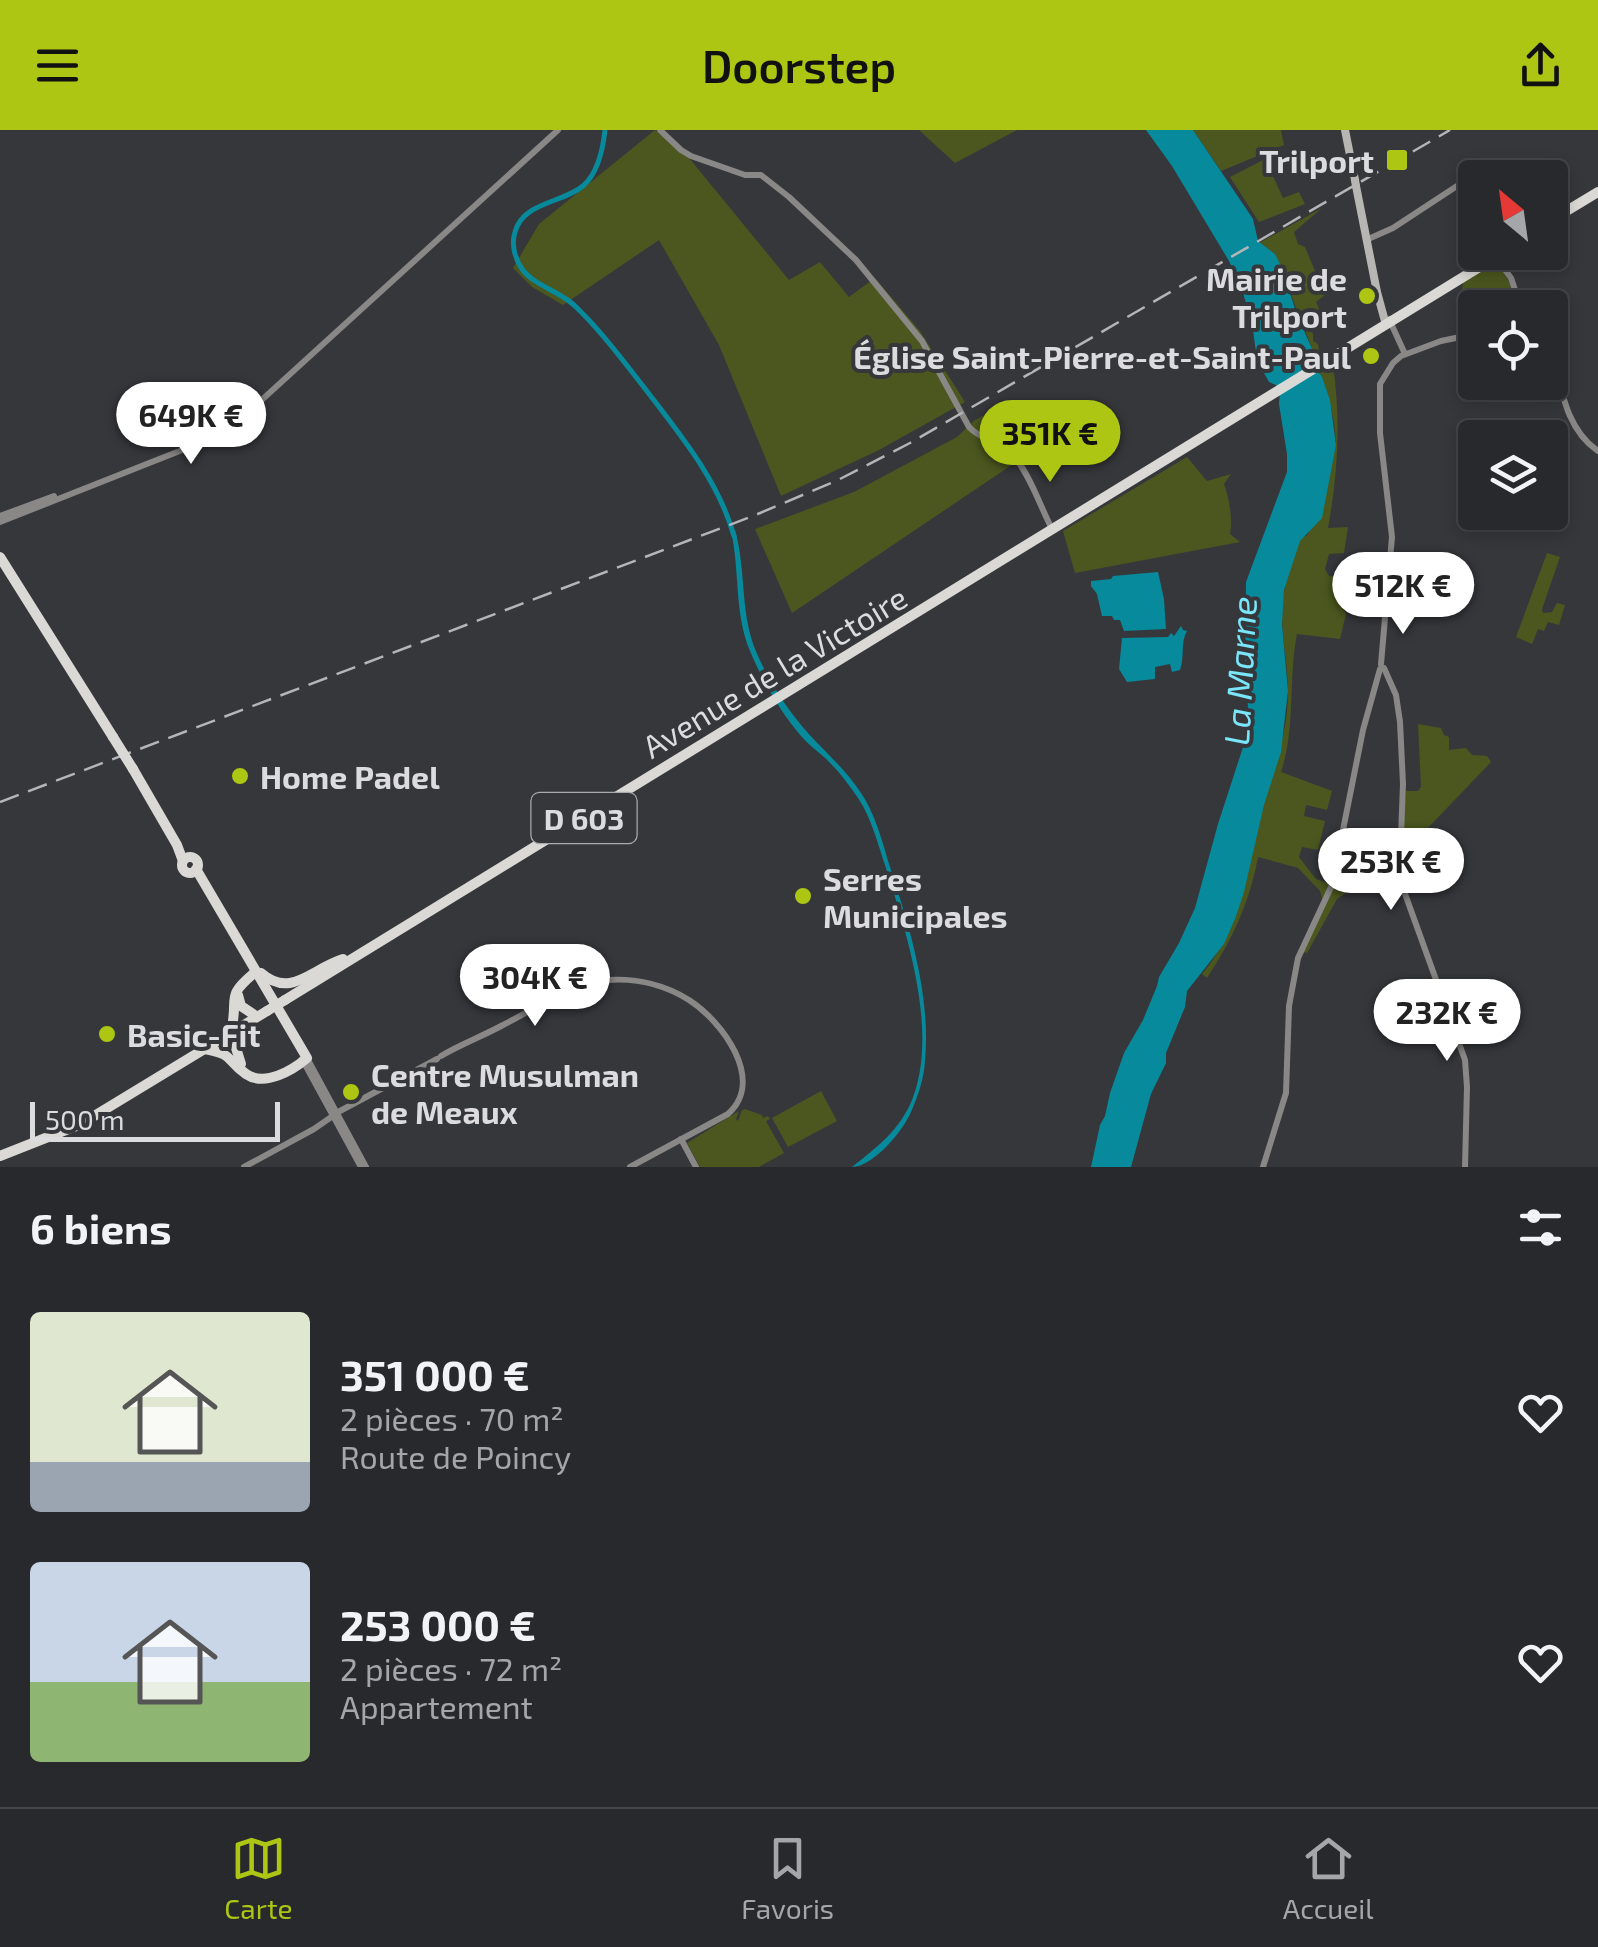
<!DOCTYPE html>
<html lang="fr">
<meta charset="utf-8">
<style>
:root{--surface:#28292c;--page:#343538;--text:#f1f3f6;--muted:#a5a6a9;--line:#444548;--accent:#acc613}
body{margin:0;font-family:"Exo 2",sans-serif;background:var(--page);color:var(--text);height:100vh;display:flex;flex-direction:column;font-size:38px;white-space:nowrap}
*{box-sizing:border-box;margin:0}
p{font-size:32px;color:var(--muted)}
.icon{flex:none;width:55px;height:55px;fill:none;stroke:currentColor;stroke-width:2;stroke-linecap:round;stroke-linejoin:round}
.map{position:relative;height:1037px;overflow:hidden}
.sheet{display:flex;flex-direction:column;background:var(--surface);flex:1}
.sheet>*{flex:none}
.needle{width:65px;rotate:331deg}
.controls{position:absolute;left:1458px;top:30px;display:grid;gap:20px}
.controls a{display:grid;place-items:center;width:110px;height:110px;border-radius:10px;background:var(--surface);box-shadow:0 5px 15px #0003,0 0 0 2px var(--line);font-size:50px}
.scale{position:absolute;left:30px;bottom:25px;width:250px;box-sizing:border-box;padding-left:10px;border:5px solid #dcdcdf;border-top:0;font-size:28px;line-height:35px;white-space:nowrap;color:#dcdcdf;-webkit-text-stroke:8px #36373b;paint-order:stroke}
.price{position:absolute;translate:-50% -85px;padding:0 22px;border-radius:35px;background:#fff;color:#222;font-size:32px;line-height:65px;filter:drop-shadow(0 2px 5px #0008)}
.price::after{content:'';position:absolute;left:50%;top:60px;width:30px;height:22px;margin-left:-15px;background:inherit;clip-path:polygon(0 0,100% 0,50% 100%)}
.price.selected{background:var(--accent);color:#111}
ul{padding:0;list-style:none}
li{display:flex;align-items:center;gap:30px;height:250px;padding:0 30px}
li span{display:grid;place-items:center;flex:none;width:280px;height:200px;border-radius:10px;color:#555}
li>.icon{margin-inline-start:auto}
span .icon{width:120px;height:120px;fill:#fffc;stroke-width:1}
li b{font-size:42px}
h2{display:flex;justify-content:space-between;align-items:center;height:120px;padding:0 30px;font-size:42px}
header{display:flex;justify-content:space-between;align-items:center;height:130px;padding:0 30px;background:var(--accent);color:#111;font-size:45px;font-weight:600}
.tabs{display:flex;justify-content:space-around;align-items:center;height:140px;border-top:2px solid var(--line);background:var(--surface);font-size:28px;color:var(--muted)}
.tabs a{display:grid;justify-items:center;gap:5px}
.tabs .selected{color:var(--accent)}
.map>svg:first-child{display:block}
.green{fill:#4b571f}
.water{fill:#078a9b}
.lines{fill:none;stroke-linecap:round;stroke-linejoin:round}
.canal{stroke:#078a9b;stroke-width:5}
.tertiary{stroke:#898886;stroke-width:6}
.secondary{stroke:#b7b6b3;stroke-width:8}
.primary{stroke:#dad9d5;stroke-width:10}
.rail{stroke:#b5b5b9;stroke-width:2.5;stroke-dasharray:20 10;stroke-linecap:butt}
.secondary-bridge{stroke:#b7b6b3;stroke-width:8}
.primary-bridge{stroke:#dad9d5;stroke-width:10}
.poi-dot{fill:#acc613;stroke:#36373b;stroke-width:4}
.labels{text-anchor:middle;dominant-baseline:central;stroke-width:8;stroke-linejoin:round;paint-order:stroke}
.shield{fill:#36373b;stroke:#aaaaae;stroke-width:2.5}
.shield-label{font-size:30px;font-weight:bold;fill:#dcdcdf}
.poi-label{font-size:32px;font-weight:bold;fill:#dcdcdf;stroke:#36373b;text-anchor:start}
.street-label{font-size:32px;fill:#dcdcdf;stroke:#36373b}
.water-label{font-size:35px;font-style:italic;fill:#79e6f9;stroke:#36373b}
</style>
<header><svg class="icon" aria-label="menu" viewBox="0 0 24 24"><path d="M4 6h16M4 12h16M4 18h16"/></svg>Doorstep<svg class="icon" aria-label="share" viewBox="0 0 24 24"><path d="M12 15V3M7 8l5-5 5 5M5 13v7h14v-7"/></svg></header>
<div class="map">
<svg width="1598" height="1037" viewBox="0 0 1598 1037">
<rect width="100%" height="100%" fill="#36373b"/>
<g class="green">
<path d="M655 0 689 28 789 150 820 132 849 167 875 148 920 201 965 272 879 320 781 366 719 215 659 110 563 175 532 157 513 138 539 94Z"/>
<path d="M919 0H1017L955 33Z"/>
<path d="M1193 0H1281L1284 15 1221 41Z"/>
<path d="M1265 29 1283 68 1299 62 1305 74 1259 92 1230 47Z"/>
<path d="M1322 78 1294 102 1298 114 1305 117 1325 165 1316 172 1320 181 1304 188 1313 204V211L1318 214 1320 229 1314 233 1313 221 1275 124 1259 113Z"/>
<path d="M1492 133 1498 134 1508 150 1518 177 1475 178V187L1470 188 1462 158 1464 151Z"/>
<path d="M1344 223 1333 235C1341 291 1338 343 1328 398L1348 397 1344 423 1329 424 1325 439 1329 446 1347 447 1349 455 1348 466H1342L1341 473 1346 484 1340 509 1297 504C1288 549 1296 597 1281 642L1332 661 1327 680 1306 675 1304 686 1325 691 1318 720 1302 717 1299 727 1316 749 1331 754 1324 769 1322 768 1320 761 1298 738 1258 727C1250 772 1232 810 1207 848L1202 844C1244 795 1247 733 1264 673 1275 636 1288 601 1288 562 1288 529 1278 495 1284 462 1287 448 1291 424 1300 411 1307 401 1304 412 1310 400 1316 389 1336 324 1336 312 1335 292 1328 255 1317 239Z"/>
<path d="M999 277 1022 328 792 483 755 399 854 362 957 307 975 290Z"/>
<path d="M1187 327 1207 351 1231 344 1224 354C1229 368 1233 388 1230 404L1240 412 1075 443 1063 401Z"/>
<path d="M1547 423 1560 427 1542 479 1543 483 1552 482 1557 473 1565 475 1559 495 1548 492 1544 501 1538 499 1532 514 1516 507Z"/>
<path d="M1418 594 1441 598 1444 605 1449 607V620L1466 618 1472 625 1487 626 1491 632 1403 724 1402 703 1406 661H1418L1421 657Z"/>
<path d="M1398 706 1399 728 1337 769 1307 823 1300 821 1337 746 1343 747Z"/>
<path d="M821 961 837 991 788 1017 772 988Z"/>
<path d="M745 979 762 985 763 988 768 986 770 989 766 991 784 1023 759 1037H700L687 1013 739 981 736 989 738 991 742 980Z"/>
</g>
<g class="water">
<path d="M1146 0H1193L1247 80 1253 89 1258 111 1275 124 1280 134 1298 187 1313 221 1314 233 1322 247 1330 270 1336 315 1322 388 1300 411 1284 460 1282 494 1288 561 1281 622 1264 675 1244 762 1235 789 1224 814 1187 861 1185 877 1166 923V933L1151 964 1131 1037H1091L1100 995 1105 986 1110 963 1124 923 1143 890 1157 856 1159 847 1179 813 1195 778 1218 694 1245 611 1248 581 1247 537H1245L1246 452 1287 342V324L1279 274 1280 261 1276 255 1269 252 1257 230 1252 193 1242 160 1229 131 1172 36Z"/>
<path d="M735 400C747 442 739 485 758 526 770 553 788 581 808 603 825 622 844 638 859 660 875 682 882 711 890 737 910 798 931 866 925 931 924 949 918 966 911 982 903 1001 873 1037 852 1037 877 1017 899 1001 912 970 939 902 907 805 886 738 878 715 872 689 858 668 848 653 837 639 824 627 816 620 808 614 801 606 781 583 762 550 750 521 734 483 740 441 731 401Z"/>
<path d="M1158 442 1164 469 1166 499 1124 501 1120 490H1114L1112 486H1102L1097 464 1091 456V451L1111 449 1113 446Z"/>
<path d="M1181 496 1183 500 1187 501C1180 513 1185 527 1180 540L1172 542 1170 534 1155 537V549L1127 552 1119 539 1122 508 1168 507 1171 503 1174 506Z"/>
</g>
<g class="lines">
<path class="canal" d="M605 0C603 19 598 43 583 56 563 73 523 72 515 102 511 114 515 129 522 139 532 153 552 159 566 169 573 173 578 179 584 185 605 206 624 232 643 256 678 302 718 349 734 406"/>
<g class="tertiary">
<path d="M660 0 681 20 691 26 745 45H761L789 67 856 130 922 211 969 297C982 311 1003 313 1016 329 1030 346 1040 375 1050 395"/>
<path d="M1366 110 1393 98 1457 56 1462 57 1475 94"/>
<path d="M1492 122 1511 148 1521 178"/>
<path d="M1389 189 1405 224"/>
<path d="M1550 215C1561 252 1563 297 1598 321"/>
<path d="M0 386 54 366"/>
<path d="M0 392 215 307 242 288 558 0"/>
<path d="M1381 534 1392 407 1380 303V254L1393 233 1401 226 1441 211 1475 204"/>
<path d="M1384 538 1396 565 1400 592 1403 654 1401 706 1404 761 1465 930 1467 957 1465 1037"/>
<path d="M441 926C461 914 483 906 503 895 537 878 570 853 608 850 636 848 665 855 689 870 722 891 766 950 728 984L630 1037"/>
<path d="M681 1009 696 1037"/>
<path d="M244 1037 314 999 340 981 437 929"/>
<path d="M361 1037 302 929 307 928 366 1037"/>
<path d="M1263 1037 1286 963 1289 876 1298 828 1332 755 1363 600 1380 539"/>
</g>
<g class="secondary">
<path d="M1345 0 1355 50"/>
<path d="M1356 56 1377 162 1386 195"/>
</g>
<g class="primary">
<path d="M1550 91 1598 62"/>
<path d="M0 427 113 607"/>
<path d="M133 639 177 715 183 731"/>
<circle cx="190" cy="735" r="8"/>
<path d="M196 739 307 928C293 940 265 957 246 944 225 930 236 925 205 919"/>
<path d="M261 843C291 869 311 839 343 829"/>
<path d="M238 865 241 876 253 884"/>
<path d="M285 870 1504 122"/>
<path d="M232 897C238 866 226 867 253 844"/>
<path d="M241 934 236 918 243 896"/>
<path d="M0 1026 81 994 267 881"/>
</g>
<path class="rail" d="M0 672 753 386 838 350 910 313 1450 0"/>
<path class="secondary-bridge" d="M1355 50 1356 56"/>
<g class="primary-bridge">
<path d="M113 607 133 639"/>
<path d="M267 881 285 870"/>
</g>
</g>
<g class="poi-dot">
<rect x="1385" y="18" width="24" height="24" rx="5"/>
<circle cx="1367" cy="166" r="10"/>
<circle cx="1371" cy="226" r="10"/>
<circle cx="240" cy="646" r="10"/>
<circle cx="803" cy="766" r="10"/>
<circle cx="107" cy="904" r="10"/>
<circle cx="351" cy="962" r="10"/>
</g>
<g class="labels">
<rect class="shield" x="531.5" y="663" width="105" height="50" rx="8"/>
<g class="shield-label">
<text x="584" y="688">D 603</text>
</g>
<g class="poi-label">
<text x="1374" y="30" text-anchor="end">Trilport</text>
<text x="1347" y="148" text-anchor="end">Mairie de<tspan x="1347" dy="37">Trilport</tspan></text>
<text x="1351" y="226" text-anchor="end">Église Saint-Pierre-et-Saint-Paul</text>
<text x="260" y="646">Home Padel</text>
<text x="823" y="748">Serres<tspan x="823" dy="37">Municipales</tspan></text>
<text x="127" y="904">Basic-Fit</text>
<text x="371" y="944">Centre Musulman<tspan x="371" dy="37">de Meaux</tspan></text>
</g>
<g class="street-label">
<text transform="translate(774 541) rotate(-31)">Avenue de la Victoire</text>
</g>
<g class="water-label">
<text transform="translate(1239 541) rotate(-87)">La Marne</text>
</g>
</g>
</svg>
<div class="controls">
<a><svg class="needle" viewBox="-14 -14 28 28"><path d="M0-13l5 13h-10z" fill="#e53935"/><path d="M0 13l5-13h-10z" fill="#a5a6a9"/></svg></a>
<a><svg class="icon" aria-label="locate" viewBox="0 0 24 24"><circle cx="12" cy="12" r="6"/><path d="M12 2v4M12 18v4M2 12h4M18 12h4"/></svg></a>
<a><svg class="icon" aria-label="layers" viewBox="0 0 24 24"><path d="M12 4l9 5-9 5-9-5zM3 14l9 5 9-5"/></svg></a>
</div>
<div class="scale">500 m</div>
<b class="price" style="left:191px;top:337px">649K €</b>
<b class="price selected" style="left:1050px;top:355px">351K €</b>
<b class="price" style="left:1403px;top:507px">512K €</b>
<b class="price" style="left:1391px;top:783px">253K €</b>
<b class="price" style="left:535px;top:899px">304K €</b>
<b class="price" style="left:1447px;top:934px">232K €</b>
</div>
<section class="sheet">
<h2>6 biens<svg class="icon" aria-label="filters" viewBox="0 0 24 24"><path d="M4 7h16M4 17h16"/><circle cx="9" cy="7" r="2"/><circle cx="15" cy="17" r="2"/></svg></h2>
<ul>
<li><span style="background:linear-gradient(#dfe7d0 75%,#9aa5b1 0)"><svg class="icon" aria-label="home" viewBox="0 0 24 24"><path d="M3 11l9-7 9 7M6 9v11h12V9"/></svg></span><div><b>351 000 €</b><p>2 pièces · 70 m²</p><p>Route de Poincy</p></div><svg class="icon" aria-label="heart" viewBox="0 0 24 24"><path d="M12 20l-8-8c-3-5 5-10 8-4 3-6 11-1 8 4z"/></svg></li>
<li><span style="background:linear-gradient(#c9d6e8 60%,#8fb573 0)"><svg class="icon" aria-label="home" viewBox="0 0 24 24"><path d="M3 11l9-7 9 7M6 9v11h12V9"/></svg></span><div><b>253 000 €</b><p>2 pièces · 72 m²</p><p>Appartement</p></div><svg class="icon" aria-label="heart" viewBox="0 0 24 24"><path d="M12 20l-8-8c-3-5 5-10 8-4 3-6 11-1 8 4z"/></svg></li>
</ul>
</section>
<nav class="tabs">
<a class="selected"><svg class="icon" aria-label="map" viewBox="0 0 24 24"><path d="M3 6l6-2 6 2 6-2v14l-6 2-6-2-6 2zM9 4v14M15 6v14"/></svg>Carte</a>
<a><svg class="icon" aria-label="saved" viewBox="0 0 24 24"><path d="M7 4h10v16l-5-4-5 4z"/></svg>Favoris</a>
<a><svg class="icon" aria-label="home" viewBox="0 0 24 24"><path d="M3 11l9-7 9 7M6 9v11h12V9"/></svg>Accueil</a>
</nav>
